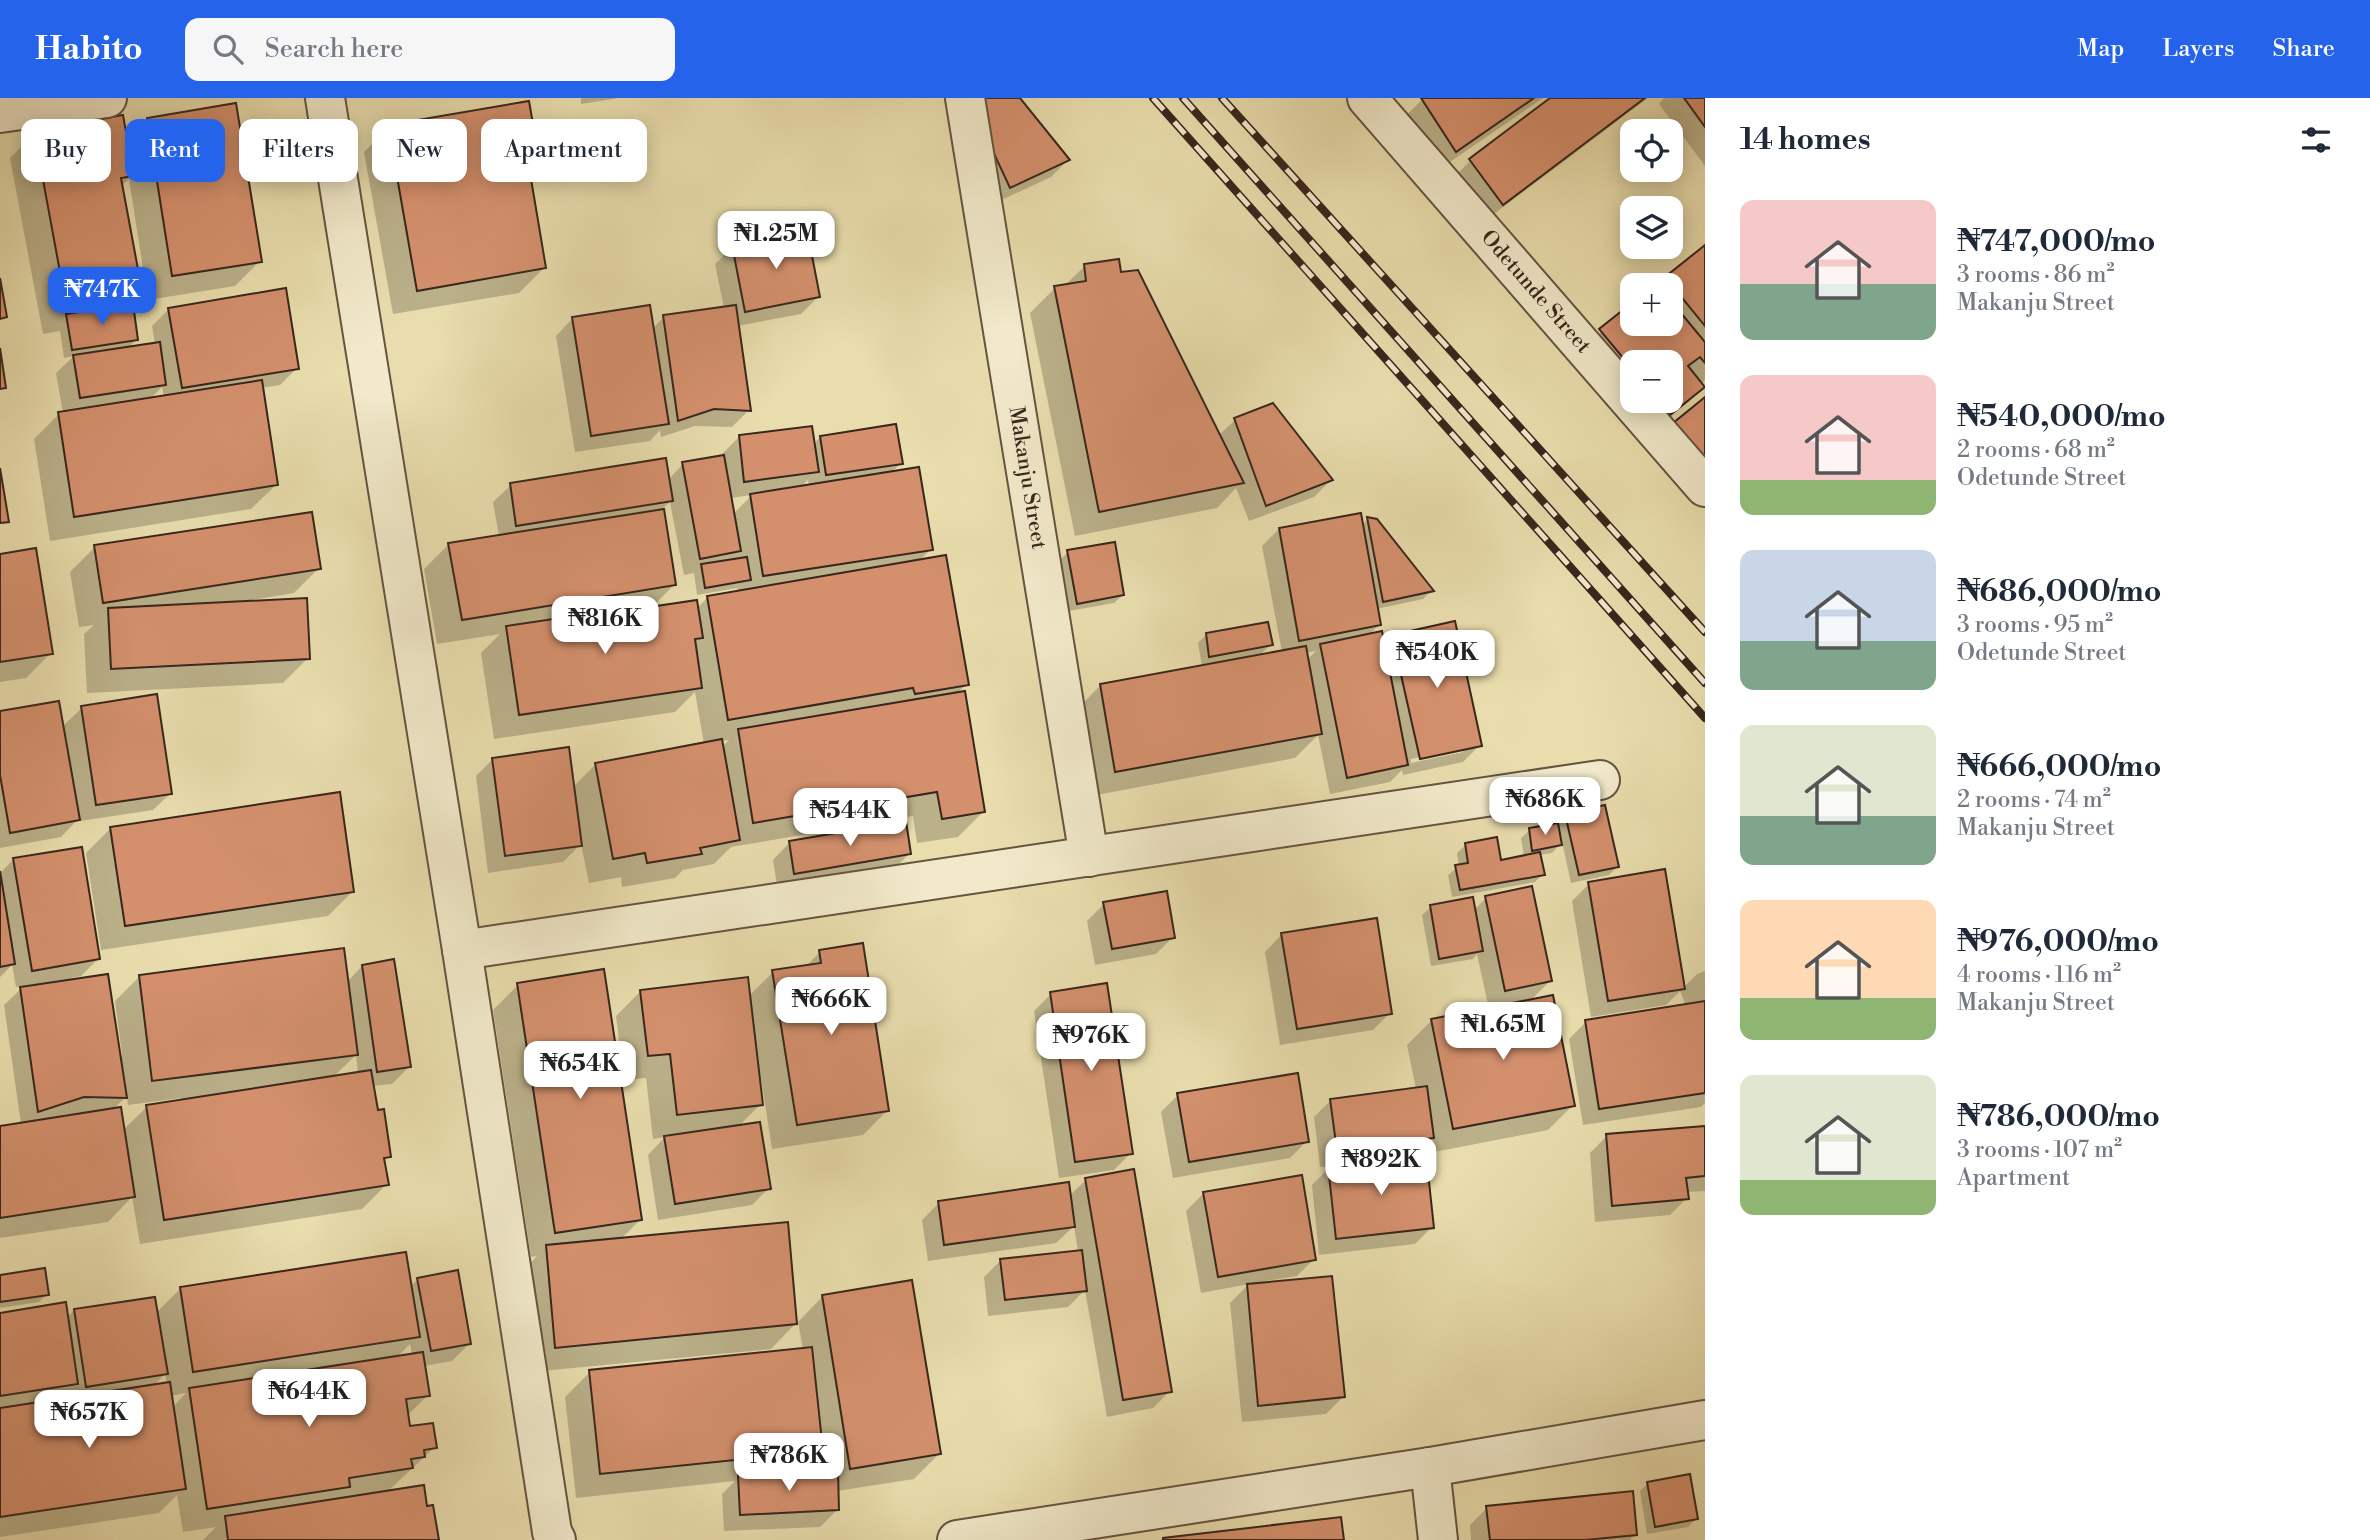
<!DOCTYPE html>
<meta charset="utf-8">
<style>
:root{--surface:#fff;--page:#f6f6f7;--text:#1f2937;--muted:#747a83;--accent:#2563eb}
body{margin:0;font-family:"Libre Bodoni",serif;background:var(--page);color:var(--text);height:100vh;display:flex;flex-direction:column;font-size:26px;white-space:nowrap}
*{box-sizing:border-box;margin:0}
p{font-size:23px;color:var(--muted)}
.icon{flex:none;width:38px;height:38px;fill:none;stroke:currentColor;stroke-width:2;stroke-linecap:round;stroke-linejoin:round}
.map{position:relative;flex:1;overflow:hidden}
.sheet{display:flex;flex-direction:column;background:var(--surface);width:665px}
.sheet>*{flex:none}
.banner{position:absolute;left:21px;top:21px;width:665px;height:63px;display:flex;gap:14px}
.tools{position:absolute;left:1620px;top:21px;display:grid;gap:14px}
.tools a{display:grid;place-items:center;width:63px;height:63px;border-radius:14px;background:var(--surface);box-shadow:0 4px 18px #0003;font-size:35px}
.price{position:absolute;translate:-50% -60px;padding:0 16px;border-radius:14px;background:#fff;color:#222;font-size:23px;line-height:46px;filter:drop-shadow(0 2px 4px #0008)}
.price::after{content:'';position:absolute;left:50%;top:42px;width:21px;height:16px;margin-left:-10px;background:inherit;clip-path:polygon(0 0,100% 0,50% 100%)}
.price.on{background:var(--accent);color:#fff}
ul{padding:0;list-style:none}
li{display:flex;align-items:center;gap:21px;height:175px;padding:0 35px}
li span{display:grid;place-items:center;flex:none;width:196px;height:140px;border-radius:14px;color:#555}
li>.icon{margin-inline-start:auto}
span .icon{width:84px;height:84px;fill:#fffc;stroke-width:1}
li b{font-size:30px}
h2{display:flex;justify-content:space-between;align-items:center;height:84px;padding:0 35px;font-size:30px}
.chip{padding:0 24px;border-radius:14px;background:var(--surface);box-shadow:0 4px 18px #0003;font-size:24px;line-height:63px}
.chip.on{background:var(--accent);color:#fff}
header{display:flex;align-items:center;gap:42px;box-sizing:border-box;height:98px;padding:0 35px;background:var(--accent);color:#fff}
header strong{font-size:33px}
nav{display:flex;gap:38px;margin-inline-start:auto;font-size:24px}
.search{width:490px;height:63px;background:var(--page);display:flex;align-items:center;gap:18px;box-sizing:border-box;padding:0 24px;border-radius:14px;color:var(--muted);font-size:26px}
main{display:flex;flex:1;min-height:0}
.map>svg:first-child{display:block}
.shadow{fill:#0003;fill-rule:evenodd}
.building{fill:#d4906d;stroke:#39261d;stroke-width:2}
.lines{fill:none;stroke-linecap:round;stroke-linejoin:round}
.street-casing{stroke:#655441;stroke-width:42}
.street{stroke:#f1e9ca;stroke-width:38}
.rail-casing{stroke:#39261d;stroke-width:8}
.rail{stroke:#f1e9ca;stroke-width:5;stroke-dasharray:16;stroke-linecap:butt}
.labels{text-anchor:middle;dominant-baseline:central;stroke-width:5;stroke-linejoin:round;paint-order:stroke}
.street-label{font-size:21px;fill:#39261d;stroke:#f1e9ca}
</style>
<header>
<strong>Habito</strong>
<div class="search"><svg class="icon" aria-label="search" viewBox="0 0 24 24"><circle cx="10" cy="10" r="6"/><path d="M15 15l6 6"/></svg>Search here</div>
<nav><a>Map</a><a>Layers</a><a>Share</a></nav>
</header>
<main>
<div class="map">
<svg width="1705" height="1442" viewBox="0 0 1705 1442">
<rect width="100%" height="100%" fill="#e9ddad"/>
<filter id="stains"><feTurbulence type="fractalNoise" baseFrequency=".00286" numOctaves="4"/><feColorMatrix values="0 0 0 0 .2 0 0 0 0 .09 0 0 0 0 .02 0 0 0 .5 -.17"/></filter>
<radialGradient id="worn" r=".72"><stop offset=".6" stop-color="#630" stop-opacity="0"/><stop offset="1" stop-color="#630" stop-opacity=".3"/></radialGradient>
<g class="shadow">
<path d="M581 0H619L581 6Z"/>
<path d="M1018 0 1068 62 1051 79 993 106 954 23Z"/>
<path d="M1424 0H1543L1431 77 1396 27Z"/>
<path d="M1553 0H1648L1486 122 1453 80 1470 63Z"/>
<path d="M1664 0H1705V68L1659 6Z"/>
<path d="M148 21 260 163 235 188 148 202 129 81 120 89 141 197 131 207 137 241 128 250 155 246 152 228 169 211 297 270 280 287 262 290 276 387 251 411 50 443 34 341 59 316 63 315 56 275 74 258 64 260 60 233 43 236 10 60 35 35 126 43ZM162 289 164 299 150 301Z"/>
<path d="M389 29 538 66 528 76 544 170 519 195 393 216 364 54Z"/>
<path d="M733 149 818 199 801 216 737 228 749 312 732 329 695 328 661 339 660 332 650 343 575 354 556 238 573 220 652 231 664 219 724 210 715 166Z"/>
<path d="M1705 149V282L1700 286 1703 289 1686 306 1652 333 1583 250 1633 207V226H1671V187H1659ZM1633 264H1671V303H1633Z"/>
<path d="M1085 168 1119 176 1218 338 1235 322 1272 307 1331 382 1314 399 1249 423 1236 390 1217 410 1075 438 1030 215 1055 190 1064 188Z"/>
<path d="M739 339 813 347 820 339 901 365 890 376 931 451 918 464 967 586 956 596 983 714 958 739 917 745 913 718 731 749 714 766 683 772 675 780 622 789 621 779 589 785 581 746 563 764 488 775 476 678 493 661 572 690 596 666 704 646 695 594 675 614 494 641 481 555 500 536 437 546 424 471 449 446 499 438 493 404 511 387 668 382 683 366 723 359 722 356ZM808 382 809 389 800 390ZM752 397 733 416 730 400ZM670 404 684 477 694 475 697 497 737 490 738 494 708 499 697 510 650 511 674 487 662 411ZM729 642 722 649 721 643Z"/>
<path d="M1368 421 1431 493 1423 501 1376 511 1379 527 1368 538 1383 548 1393 538 1480 647 1463 664 1403 677 1402 672 1390 684 1330 696 1318 637 1295 660 1091 698 1076 612 1101 587 1202 569 1198 545 1206 537 1271 546 1259 558 1282 554 1262 448 1279 431 1361 428ZM1316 553 1307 562 1305 555ZM1463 650V654L1411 665V661Z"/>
<path d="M95 449 319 470 294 495 253 502 308 560 283 585 87 595 84 536 94 527 79 529 70 474Z"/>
<path d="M1068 454 1123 497 1114 505 1069 513 1060 462Z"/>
<path d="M0 458 51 555 26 580 0 584Z"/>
<path d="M82 610 171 695 153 712 80 723 79 720 61 739 0 750V615L62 629Z"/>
<path d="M1566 717 1617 769 1609 777 1571 785 1562 744 1552 755 1539 757 1543 776 1535 784 1452 799 1448 777 1459 768 1457 755 1466 747 1500 764 1524 759 1521 740 1530 732 1558 727Z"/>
<path d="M111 730 353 793 328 818 101 852 86 755Z"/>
<path d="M790 744 909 756 892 773 778 793 773 762Z"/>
<path d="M14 761 98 861 81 878 71 880V883L118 958 122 957 115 903 140 878 347 884 362 868 409 969 392 986 372 988 376 1014 389 1058 383 1064 387 1086 362 1111 140 1146 132 1099 108 1124 0 1140V1030L21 1026 4 907 24 888 16 889 12 867 0 879V775ZM356 957 358 976 332 980ZM127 998 128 1007 181 1000V1003L147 1009 123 1032 112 1012ZM66 1016H75V1018L57 1021V1019Z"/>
<path d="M1589 786 1683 890 1697 876 1705 873V1005L1701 1009 1583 1027 1569 941 1586 924 1686 908 1680 893 1666 907 1591 919 1572 803Z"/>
<path d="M1486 800 1550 883 1530 903 1573 1007 1548 1032 1429 1055 1427 1045 1412 1060 1432 1129 1415 1146 1319 1157 1312 1087 1331 1068 1320 1069 1314 1019 1331 1002 1416 991 1407 947 1432 922 1489 911 1477 856 1473 861 1431 868 1422 817 1431 809 1473 813Z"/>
<path d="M1104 806 1173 839 1156 856 1095 867 1087 823Z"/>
<path d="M1282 836 1390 915 1373 932 1280 947 1265 854Z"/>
<path d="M820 854 888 1012 863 1037 772 1051 760 974 757 975 761 1006 738 1029 769 1090 752 1107 658 1122 648 1057 665 1039 653 1041 646 980 624 982 616 918 641 893 748 899 773 874 805 869Z"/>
<path d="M518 887 640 1122 620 1142 796 1226 823 1198 939 1356 914 1381 837 1393V1412L820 1429 724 1433 722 1396 735 1383 576 1400 565 1299 590 1274 803 1252 798 1223 771 1251 531 1274 522 1174 537 1158 531 1159 493 912ZM819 1354 823 1375 796 1376Z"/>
<path d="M1051 896 1131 1055 1114 1072 1059 1080 1034 913Z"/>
<path d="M1178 997 1307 1043 1290 1060 1173 1080 1161 1014Z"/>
<path d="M1705 1029V1093L1686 1094 1687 1100 1670 1117 1595 1124 1590 1055 1607 1038Z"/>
<path d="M1086 1082 1170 1293 1153 1310 1107 1319 1085 1192 1068 1209 988 1218 984 1179 1001 1162 1078 1154 1074 1128 1056 1145 928 1163 922 1122 939 1105 1069 1098Z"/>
<path d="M1203 1096 1314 1161 1297 1178 1267 1183 1343 1299 1326 1316 1242 1324 1230 1205 1249 1186 1201 1195 1186 1113Z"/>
<path d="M0 1179 47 1196 39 1204 0 1210Z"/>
<path d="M418 1181 469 1246 452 1263 423 1268 428 1297 406 1319 408 1330 435 1349 386 1395 426 1410 437 1442H203L216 1429 183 1434 177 1397 159 1415 0 1439V1216L66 1221 74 1212 156 1215 181 1190 410 1189ZM410 1246 412 1257 396 1260ZM165 1276 167 1286 153 1288ZM68 1294 69 1301 59 1302ZM186 1295 172 1310 170 1298Z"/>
<path d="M1648 1385 1696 1421 1688 1429 1647 1436 1640 1393Z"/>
<path d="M1487 1410 1636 1436 1630 1442H1471L1470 1427Z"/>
</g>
<g class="building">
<path d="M974 0H1020L1070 62 1010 90 970 4Z"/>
<path d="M1421 0H1534L1456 54Z"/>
<path d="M1550 0H1645L1503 107 1469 61Z"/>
<path d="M1684 0H1705V29Z"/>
<path d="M529 3 540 67 529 69 546 170 417 193 388 27Z"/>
<path d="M236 5 262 164 172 178 147 20Z"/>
<path d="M123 17 134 78 121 80 143 198 67 212 34 33Z"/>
<path d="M807 132 820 199 745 214 732 147Z"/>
<path d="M1705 147V228L1665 179Z"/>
<path d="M1119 161 1121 174 1138 172 1244 385 1099 414 1054 188 1086 183 1084 166Z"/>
<path d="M0 180 7 219 0 221Z"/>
<path d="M286 190 299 271 182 290 168 210Z"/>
<path d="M1671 203 1705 244V265L1700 259 1688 268 1705 289 1670 317 1658 303H1671V264H1633V272L1599 231 1633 204V226H1671Z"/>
<path d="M133 206 138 242 72 252 66 216Z"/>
<path d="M650 207 669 326 591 338 572 219Z"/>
<path d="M736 207 751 313 714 311 678 323 663 217Z"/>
<path d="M160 244 166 287 80 300 73 257Z"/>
<path d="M0 250 6 290 0 291Z"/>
<path d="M262 282 278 387 74 419 58 314Z"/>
<path d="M1705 299V377L1667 330Z"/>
<path d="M1273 305 1333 382 1266 408 1234 320Z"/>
<path d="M896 326 903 366 826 377 820 338Z"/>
<path d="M812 328 819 374 744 384 739 337Z"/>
<path d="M724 357 741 453 700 461 682 364Z"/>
<path d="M666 360 673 403 516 428 510 385Z"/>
<path d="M919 369 933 452 763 478 750 396Z"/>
<path d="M0 370 9 424 0 425Z"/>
<path d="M664 411 676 487 462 522 448 445Z"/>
<path d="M312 414 321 471 103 505 94 447Z"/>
<path d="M1361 415 1381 527 1299 543 1279 430Z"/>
<path d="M1367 419 1377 421 1434 493 1383 504Z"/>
<path d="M1115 444 1124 497 1077 506 1067 452Z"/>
<path d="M36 450 53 556 0 564V456Z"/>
<path d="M946 457 969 587 915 596 913 590 728 622 707 498Z"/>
<path d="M747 459 751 482 705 490 701 466Z"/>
<path d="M307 500 310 561 111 571 108 510Z"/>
<path d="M615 502 616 514 697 502 703 540 695 541 702 590 519 617 506 528 581 517 580 507Z"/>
<path d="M1455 523 1482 648 1420 661 1392 537Z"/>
<path d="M1268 524 1273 547 1209 559 1206 535Z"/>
<path d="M1382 533 1408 667 1347 680 1320 546Z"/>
<path d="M1306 548 1322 636 1115 674 1100 586Z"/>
<path d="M965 593 985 714 942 721 937 694 753 725 738 631Z"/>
<path d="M157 596 172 696 96 707 81 608Z"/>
<path d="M59 603 80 722 10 735 0 677V613Z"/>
<path d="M722 641 740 742 700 750 702 756 647 765 645 755 613 761 595 665Z"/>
<path d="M569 649 582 748 505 758 492 660Z"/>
<path d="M340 694 354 794 125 828 110 729Z"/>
<path d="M1605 707 1619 769 1579 777 1565 716Z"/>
<path d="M906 723 911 756 794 776 789 743Z"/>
<path d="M1558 725 1562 747 1532 753 1529 730Z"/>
<path d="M1497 739 1501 762 1540 754 1545 777 1460 792 1455 767 1468 765 1465 745Z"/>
<path d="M82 749 100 861 32 873 13 760Z"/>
<path d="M1665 771 1685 891 1608 903 1588 784Z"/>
<path d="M0 773 15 866 0 869Z"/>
<path d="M1532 788 1552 883 1505 893 1485 798Z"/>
<path d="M1167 793 1175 840 1112 851 1103 804Z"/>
<path d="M1473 799 1483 853 1439 861 1430 807Z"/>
<path d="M1377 820 1392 916 1297 931 1281 835Z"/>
<path d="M863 845 889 1013 797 1027 772 872 821 865 819 852Z"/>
<path d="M344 850 358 957 152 983 139 877Z"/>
<path d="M394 861 411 969 377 974 362 867Z"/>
<path d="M604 871 642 1122 555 1135 517 885Z"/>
<path d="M108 876 127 1000 84 999 38 1014 20 889Z"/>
<path d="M748 879 763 1007 677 1017 670 956 648 958 640 892Z"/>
<path d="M1107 885 1133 1056 1075 1064 1050 894Z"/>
<path d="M1553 897 1575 1008 1453 1031 1431 921Z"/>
<path d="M1705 903V995L1599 1011 1585 922Z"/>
<path d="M371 972 378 1012 384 1011 391 1059 384 1060 389 1087 164 1122 146 1007Z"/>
<path d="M1298 975 1309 1044 1189 1064 1177 995Z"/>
<path d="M1427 988 1434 1040 1337 1053 1330 1001Z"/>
<path d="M121 1009 135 1099 0 1120V1028Z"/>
<path d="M760 1024 771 1091 675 1106 664 1038Z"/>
<path d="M1705 1028V1078L1686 1080 1689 1101 1612 1108 1606 1036Z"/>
<path d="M1426 1056 1434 1130 1336 1141 1328 1068Z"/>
<path d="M1134 1071 1172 1294 1123 1302 1085 1080Z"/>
<path d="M1302 1077 1316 1162 1218 1179 1203 1094Z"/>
<path d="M1069 1084 1075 1129 944 1147 938 1103Z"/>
<path d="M788 1124 797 1226 555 1250 546 1147Z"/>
<path d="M1082 1152 1087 1193 1005 1202 1000 1161Z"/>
<path d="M406 1154 420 1239 193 1274 180 1189Z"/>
<path d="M45 1170 49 1197 0 1204V1177Z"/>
<path d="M458 1172 471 1246 431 1253 417 1180Z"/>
<path d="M1332 1178 1345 1299 1258 1308 1247 1186Z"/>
<path d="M912 1182 941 1356 850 1371 822 1197Z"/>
<path d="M155 1199 168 1276 86 1289 74 1211Z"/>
<path d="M66 1204 78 1286 0 1298V1215Z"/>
<path d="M812 1249 823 1353 600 1376 589 1272Z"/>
<path d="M423 1254 430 1298 406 1301 410 1328 433 1325 437 1350 424 1352 425 1359 411 1361 413 1370 349 1380 350 1389 207 1411 189 1290Z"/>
<path d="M170 1284 186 1391 0 1419V1310Z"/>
<path d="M838 1373 839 1412 740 1417 738 1377Z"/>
<path d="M1690 1376 1698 1421 1655 1429 1647 1384Z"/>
<path d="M424 1387 427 1408 433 1407 439 1442H228L225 1418Z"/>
<path d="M1633 1393 1637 1437 1585 1442H1490L1486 1408Z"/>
<path d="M1341 1419 1344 1442H1163V1440Z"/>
</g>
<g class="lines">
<defs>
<g id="street">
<path d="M325 0 462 852 552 1434 556 1442"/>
<path id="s1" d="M965 0 1089 759"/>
<path id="s2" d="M1367 0 1705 389"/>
<path d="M0 15 107 0"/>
<path d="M462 852 1600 682"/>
<path d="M1430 1369 1438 1442"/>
<path d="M957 1442 1430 1369 1705 1322"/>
</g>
</defs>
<use href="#street" class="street-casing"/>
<use href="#street" class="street"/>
<defs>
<g id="rail">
<path d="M1153 0 1705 620"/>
<path d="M1183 0 1705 585"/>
<path d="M1222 0 1705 534"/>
</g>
</defs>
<use href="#rail" class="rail-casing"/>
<use href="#rail" class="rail"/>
</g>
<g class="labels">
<g class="street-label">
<text stroke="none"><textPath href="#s2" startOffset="257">Odetunde Street</textPath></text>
<text stroke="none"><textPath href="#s1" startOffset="385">Makanju Street</textPath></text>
</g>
</g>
<rect width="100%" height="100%" filter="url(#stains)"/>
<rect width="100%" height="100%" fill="url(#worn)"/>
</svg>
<div class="tools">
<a><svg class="icon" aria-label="locate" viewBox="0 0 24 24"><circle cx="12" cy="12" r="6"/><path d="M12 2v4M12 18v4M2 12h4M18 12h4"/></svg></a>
<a><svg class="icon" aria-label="layers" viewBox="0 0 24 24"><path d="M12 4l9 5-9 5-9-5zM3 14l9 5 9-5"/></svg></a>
<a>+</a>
<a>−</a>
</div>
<b class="price" style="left:776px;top:173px">₦1.25M</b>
<b class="price on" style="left:102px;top:229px">₦747K</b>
<b class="price" style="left:605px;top:558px">₦816K</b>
<b class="price" style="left:1437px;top:592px">₦540K</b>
<b class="price" style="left:1545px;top:739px">₦686K</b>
<b class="price" style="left:850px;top:750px">₦544K</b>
<b class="price" style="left:831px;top:939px">₦666K</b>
<b class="price" style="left:1503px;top:964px">₦1.65M</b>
<b class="price" style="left:1091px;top:975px">₦976K</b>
<b class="price" style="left:580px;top:1003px">₦654K</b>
<b class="price" style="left:1381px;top:1099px">₦892K</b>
<b class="price" style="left:309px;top:1331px">₦644K</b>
<b class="price" style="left:89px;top:1352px">₦657K</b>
<b class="price" style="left:789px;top:1395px">₦786K</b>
<div class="banner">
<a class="chip">Buy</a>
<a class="chip on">Rent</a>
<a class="chip">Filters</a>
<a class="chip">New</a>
<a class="chip">Apartment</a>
</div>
</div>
<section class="sheet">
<h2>14 homes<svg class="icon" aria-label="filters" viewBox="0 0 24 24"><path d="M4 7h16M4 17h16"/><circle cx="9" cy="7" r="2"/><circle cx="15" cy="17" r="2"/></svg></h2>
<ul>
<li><span style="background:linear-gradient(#f6c9c9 60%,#7fa58c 0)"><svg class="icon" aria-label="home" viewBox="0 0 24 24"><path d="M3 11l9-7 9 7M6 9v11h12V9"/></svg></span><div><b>₦747,000/mo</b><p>3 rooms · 86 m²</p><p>Makanju Street</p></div></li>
<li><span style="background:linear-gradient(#f6c9c9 75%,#8fb573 0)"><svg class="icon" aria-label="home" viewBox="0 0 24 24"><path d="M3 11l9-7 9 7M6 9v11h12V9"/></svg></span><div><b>₦540,000/mo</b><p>2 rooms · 68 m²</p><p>Odetunde Street</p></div></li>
<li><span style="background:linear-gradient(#c9d6e8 65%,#7fa58c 0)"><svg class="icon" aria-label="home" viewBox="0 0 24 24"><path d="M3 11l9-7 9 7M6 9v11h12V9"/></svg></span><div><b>₦686,000/mo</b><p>3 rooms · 95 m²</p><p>Odetunde Street</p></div></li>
<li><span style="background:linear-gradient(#dfe7d0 65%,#7fa58c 0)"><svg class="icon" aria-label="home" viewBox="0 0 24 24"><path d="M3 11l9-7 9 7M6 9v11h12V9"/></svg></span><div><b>₦666,000/mo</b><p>2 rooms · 74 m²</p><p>Makanju Street</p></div></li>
<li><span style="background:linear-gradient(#ffd9b3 70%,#8fb573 0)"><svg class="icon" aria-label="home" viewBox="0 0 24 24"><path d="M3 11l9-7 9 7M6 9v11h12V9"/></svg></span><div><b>₦976,000/mo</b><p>4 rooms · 116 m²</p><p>Makanju Street</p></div></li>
<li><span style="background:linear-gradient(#dfe7d0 75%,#8fb573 0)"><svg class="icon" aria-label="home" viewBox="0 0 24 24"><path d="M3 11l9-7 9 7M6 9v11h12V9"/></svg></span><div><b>₦786,000/mo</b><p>3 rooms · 107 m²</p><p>Apartment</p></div></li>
</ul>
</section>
</main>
